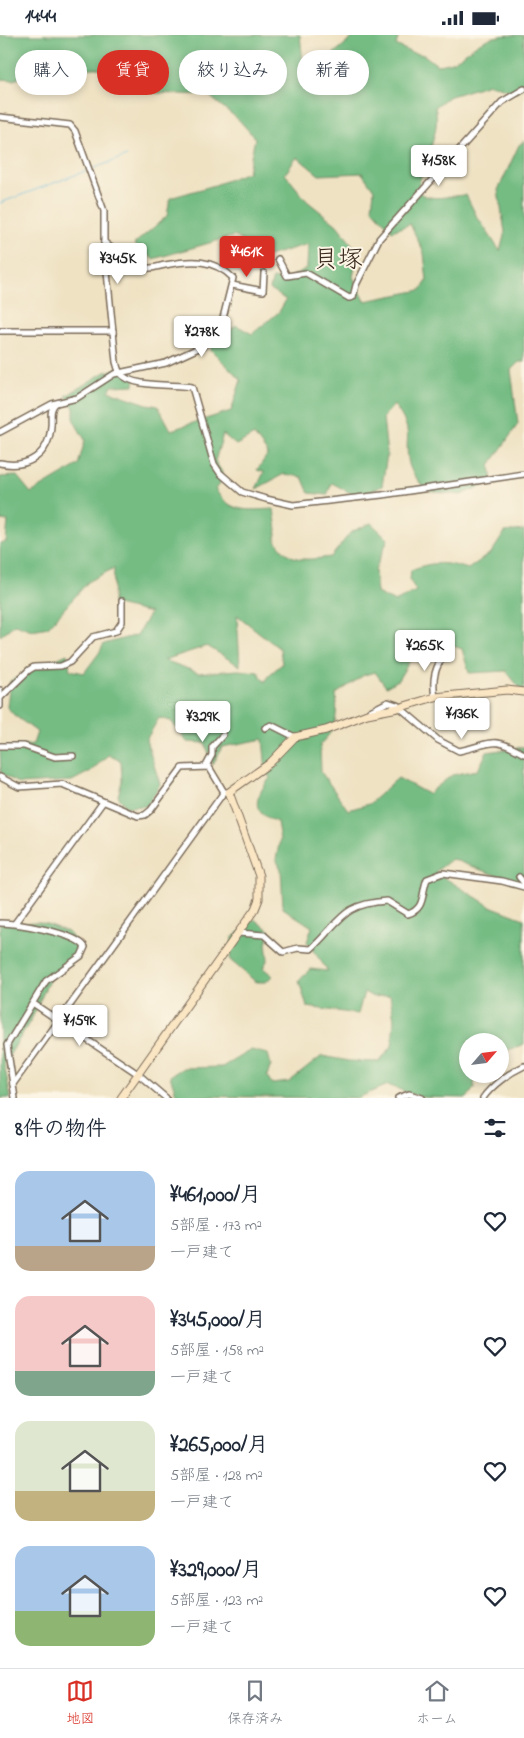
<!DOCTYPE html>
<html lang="ja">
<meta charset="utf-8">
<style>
:root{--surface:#fff;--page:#f6f6f7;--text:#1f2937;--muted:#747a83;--line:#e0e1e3;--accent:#d93025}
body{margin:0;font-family:"Indie Flower","Klee One",sans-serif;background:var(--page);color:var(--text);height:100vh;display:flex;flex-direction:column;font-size:19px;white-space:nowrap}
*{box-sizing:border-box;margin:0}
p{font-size:16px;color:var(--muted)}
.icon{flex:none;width:28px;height:28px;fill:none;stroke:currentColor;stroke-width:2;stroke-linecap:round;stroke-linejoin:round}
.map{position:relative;height:1063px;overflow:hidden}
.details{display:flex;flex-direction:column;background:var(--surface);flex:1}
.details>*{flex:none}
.guide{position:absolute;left:15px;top:15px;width:495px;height:45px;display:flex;gap:10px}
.needle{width:32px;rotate:62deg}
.fabs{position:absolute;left:459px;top:998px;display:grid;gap:10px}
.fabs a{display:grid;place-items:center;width:50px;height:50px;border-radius:50%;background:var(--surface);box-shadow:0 2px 8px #0003;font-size:25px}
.price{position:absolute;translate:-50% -42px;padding:0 11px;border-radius:5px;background:#fff;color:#222;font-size:16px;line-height:32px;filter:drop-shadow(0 1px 2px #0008)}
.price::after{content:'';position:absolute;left:50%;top:30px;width:15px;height:11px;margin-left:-8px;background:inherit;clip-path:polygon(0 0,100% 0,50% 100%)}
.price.selected{background:var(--accent);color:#fff}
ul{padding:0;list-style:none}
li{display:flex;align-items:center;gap:15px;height:125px;padding:0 15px}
li span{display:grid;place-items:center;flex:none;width:140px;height:100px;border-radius:15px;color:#555}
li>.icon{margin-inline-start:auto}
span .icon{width:60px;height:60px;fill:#fffc;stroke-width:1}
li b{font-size:21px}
h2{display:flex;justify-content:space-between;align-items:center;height:60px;padding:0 15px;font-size:21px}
.chip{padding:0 18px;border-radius:22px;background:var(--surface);box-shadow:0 2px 8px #0003;font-size:18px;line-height:45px}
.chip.selected{background:var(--accent);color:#fff}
.status{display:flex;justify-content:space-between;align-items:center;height:35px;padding:0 25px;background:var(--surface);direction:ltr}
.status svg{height:14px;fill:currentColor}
.dock{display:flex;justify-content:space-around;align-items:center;height:70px;border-top:1px solid var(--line);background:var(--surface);font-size:14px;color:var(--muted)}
.dock a{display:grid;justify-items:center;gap:2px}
.dock .selected{color:var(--accent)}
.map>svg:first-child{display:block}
.forest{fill:#74bc83;stroke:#587350;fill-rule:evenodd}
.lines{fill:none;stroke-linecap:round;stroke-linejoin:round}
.stream{stroke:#5eb5db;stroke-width:1}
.street-casing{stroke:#7a6a58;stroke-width:8}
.secondary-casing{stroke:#7a6a58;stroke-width:9}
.street{stroke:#fff;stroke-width:5}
.secondary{stroke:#fbe6c4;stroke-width:7}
.labels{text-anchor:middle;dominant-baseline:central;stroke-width:4;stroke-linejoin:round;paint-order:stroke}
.quarter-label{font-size:25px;fill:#3b2a1e;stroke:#fcf5e5}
</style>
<div class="status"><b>14:44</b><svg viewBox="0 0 49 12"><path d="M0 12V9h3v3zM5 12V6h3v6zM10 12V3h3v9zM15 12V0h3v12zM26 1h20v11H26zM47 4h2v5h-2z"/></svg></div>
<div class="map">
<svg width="524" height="1063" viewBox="0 0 524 1063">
<rect width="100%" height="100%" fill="#fcf5e5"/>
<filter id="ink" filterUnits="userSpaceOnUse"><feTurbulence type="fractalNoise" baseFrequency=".02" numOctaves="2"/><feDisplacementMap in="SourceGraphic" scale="10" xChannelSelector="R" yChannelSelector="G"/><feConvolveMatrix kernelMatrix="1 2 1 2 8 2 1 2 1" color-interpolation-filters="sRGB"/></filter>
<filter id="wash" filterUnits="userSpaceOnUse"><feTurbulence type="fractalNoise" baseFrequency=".0096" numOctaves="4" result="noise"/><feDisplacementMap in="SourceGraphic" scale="20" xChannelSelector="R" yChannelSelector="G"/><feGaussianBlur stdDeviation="1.12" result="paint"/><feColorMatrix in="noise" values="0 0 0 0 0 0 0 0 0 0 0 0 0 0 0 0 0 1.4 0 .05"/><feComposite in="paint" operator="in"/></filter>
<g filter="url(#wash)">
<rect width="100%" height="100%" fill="#efe2c3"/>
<g class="forest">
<path d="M0 0H300L303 27 327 24 356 0H399L396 10 410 17 424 20 437 30C456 29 463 19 478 9 491 0 508 0 524 0V51L516 57 489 49 448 62 435 72C442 100 421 128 418 156 428 168 452 160 466 160L476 180 500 216 505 197 498 155 519 110 524 106V327H519L511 335 518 389 490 430 492 447 461 460 426 456C421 448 411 438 409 429 403 400 416 399 394 370L383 382 387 420 382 451 358 462 332 448 327 460 309 458 302 442 284 439 256 454 264 437 257 435 268 419 254 400 236 410 223 399 215 426 222 437 220 449 215 454C231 479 247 475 274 474L277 495 275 503C288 529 306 525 331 522L351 497 371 488 388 504 375 535 377 558 395 567 416 556 410 545 411 535C433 526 446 527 468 534L492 517 505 497 524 495V658L506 636 469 638 462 614 425 601 398 645 386 652 375 637 364 640 336 659C338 679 336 696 320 709L321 737 348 775 369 769 398 743 428 759 452 740 478 735 487 717 524 712V851L452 824 435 837 490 871 524 884V1009L500 1018V1006H468V1039H475L474 1053 467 1063 419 1062 388 1050 357 1063 177 1061 170 1041 183 1033 222 1032 251 1015 268 1019 271 1030 267 1041 272 1049 289 1047 322 1021 349 1026 379 1027 392 1011 394 984 390 960 373 962 364 957 358 979 307 972 299 946 310 934 328 936 307 907 312 892 283 873 281 834 276 824 280 805 277 787C250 777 254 764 270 743L266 736 263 704 222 712 213 730 205 708 187 707 171 686 159 683 146 705 160 749 147 771 126 772 118 761 122 746 121 726 108 720 91 736 72 746 19 749 1 738 0 713 33 709 37 697 14 680 7 672 10 646 67 619 70 635 84 638 99 618 104 609 137 600 150 578 113 569 114 533 88 547 48 592 32 595 15 589 0 601V508L6 507 8 486 0 485V442L17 441 31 458 78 430 85 405 74 386V373L66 361 103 338 123 331 135 341 134 350 112 351 109 356 147 369 158 371 171 395 231 376 241 345 210 314 236 290 252 299 279 277 286 265 270 254 273 243 286 245 307 233 308 209 268 221 234 201 153 224 134 209 167 181 170 163 215 150 248 137 255 103 239 85 208 60 152 58 117 35 95 33 48 35 13 45 0 44ZM297 122 319 140 362 138 374 155 372 173 392 196 410 189 424 218 427 246 421 255 365 266 353 242 358 217 337 190 307 166 285 139ZM237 580 280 614 282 629 269 640 265 647 258 637 238 635 199 638 164 625 207 611 240 631Z"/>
<path d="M255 884 270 896 266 909 268 924 263 933 273 941 266 947H256L230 925 232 903Z"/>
<path d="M41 887 68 897 81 913 66 930 51 941 32 983 4 1029 11 1063H0V888Z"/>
</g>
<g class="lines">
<g class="stream">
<path d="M92 134 127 121"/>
<path d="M0 168 86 136"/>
</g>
</g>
</g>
<g filter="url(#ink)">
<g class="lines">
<defs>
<g id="street">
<path d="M0 82 70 90 75 96 104 176V207L116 327C117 330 118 335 120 338 131 353 175 349 192 352L214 429 220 438 242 457 266 464 293 470 382 460 524 439"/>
<path d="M278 224 287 241 306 238 349 263 353 262 356 250 379 204 502 67 524 54"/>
<path d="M232 250 263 256 264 238"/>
<path d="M0 296H113"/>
<path d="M0 397 52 369 77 363 114 339 166 328 203 311 222 287 233 243C213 223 190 225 165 230 159 231 152 234 146 233 132 231 115 216 104 207"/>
<path d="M0 428C28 434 49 420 51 391 52 383 49 375 55 369"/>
<path d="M0 655V671"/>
<path d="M1 662 29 635 34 632 61 631 70 627 93 602 116 596 122 587V566"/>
<path d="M435 662C432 646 434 632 445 620"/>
<path d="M370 676 388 667 397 670 438 705 459 716C493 709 490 700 524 719"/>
<path d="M265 693 271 690 295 702"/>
<path d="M0 711H24L55 722 73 721"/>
<path d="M206 731 212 720V712L223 700"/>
<path d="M0 742 19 752 62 749 138 781 145 780 151 775 182 733 209 732 224 757H226"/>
<path d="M519 842 524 848"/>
<path d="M0 888C17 888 76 898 85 912L81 921 46 946 7 1010 15 1063"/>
<path d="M15 888 103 767"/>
<path d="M238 898 264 900 283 917 298 913 311 914C341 886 341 869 387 866L408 879C426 873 421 859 427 844L443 838 502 846 524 852"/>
<path d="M34 969 138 1039 166 1063"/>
<path d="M13 1049 224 757"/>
<path d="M398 1063 409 1059 422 1063"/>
<path d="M483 1063C492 1050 509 1038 524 1031"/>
</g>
<path id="secondary" d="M121 1063 255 874 259 864V841L229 757 270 728 295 702 326 695 367 679 398 673 435 662 507 655 524 657"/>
</defs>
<use href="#street" class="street-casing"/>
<use href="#secondary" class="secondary-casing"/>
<use href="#street" class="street"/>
<use href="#secondary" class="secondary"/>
</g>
</g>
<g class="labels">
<g class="quarter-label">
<text x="338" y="226">貝塚</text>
</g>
</g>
</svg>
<div class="fabs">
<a><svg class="needle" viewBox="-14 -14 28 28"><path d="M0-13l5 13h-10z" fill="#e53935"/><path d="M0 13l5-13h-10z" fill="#747a83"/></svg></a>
</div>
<b class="price" style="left:439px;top:152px">¥158K</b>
<b class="price selected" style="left:247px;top:243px">¥461K</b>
<b class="price" style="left:118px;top:250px">¥345K</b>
<b class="price" style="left:202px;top:323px">¥278K</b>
<b class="price" style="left:425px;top:637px">¥265K</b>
<b class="price" style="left:462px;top:705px">¥136K</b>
<b class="price" style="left:203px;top:708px">¥329K</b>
<b class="price" style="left:80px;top:1012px">¥159K</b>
<div class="guide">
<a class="chip">購入</a>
<a class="chip selected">賃貸</a>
<a class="chip">絞り込み</a>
<a class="chip">新着</a>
</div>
</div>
<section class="details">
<h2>8件の物件<svg class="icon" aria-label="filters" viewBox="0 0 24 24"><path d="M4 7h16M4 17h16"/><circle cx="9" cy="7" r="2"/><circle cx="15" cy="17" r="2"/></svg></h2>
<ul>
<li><span style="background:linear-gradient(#a9c7e8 75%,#b9a48a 0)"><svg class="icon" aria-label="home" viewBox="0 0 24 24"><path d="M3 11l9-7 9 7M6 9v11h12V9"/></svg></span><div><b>¥461,000/月</b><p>5部屋 · 173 m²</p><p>一戸建て</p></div><svg class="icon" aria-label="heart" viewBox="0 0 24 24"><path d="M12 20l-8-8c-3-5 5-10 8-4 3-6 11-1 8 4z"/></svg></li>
<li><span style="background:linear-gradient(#f6c9c9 75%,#7fa58c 0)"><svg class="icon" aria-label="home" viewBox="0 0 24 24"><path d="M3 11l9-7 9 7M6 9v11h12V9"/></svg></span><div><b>¥345,000/月</b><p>5部屋 · 158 m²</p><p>一戸建て</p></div><svg class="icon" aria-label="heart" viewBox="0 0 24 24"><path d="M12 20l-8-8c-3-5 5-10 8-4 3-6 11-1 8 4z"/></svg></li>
<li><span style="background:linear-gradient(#dfe7d0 70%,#c2b280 0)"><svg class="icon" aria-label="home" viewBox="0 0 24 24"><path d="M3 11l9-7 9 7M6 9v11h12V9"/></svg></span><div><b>¥265,000/月</b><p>5部屋 · 128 m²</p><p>一戸建て</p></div><svg class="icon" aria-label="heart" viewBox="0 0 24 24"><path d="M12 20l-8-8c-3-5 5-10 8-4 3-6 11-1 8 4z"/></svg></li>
<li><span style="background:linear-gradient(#a9c7e8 65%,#8fb573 0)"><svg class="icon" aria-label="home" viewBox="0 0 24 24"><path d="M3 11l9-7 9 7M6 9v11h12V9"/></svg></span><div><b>¥329,000/月</b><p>5部屋 · 123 m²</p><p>一戸建て</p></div><svg class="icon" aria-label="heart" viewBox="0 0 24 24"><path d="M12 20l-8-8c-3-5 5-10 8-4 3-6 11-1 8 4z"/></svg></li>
</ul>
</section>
<nav class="dock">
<a class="selected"><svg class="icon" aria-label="map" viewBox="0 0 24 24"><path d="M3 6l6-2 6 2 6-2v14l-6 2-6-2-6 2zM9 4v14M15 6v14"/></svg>地図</a>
<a><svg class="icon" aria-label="saved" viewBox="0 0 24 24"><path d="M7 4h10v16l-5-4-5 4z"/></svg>保存済み</a>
<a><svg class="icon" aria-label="home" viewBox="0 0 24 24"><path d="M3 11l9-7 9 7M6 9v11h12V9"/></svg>ホーム</a>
</nav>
